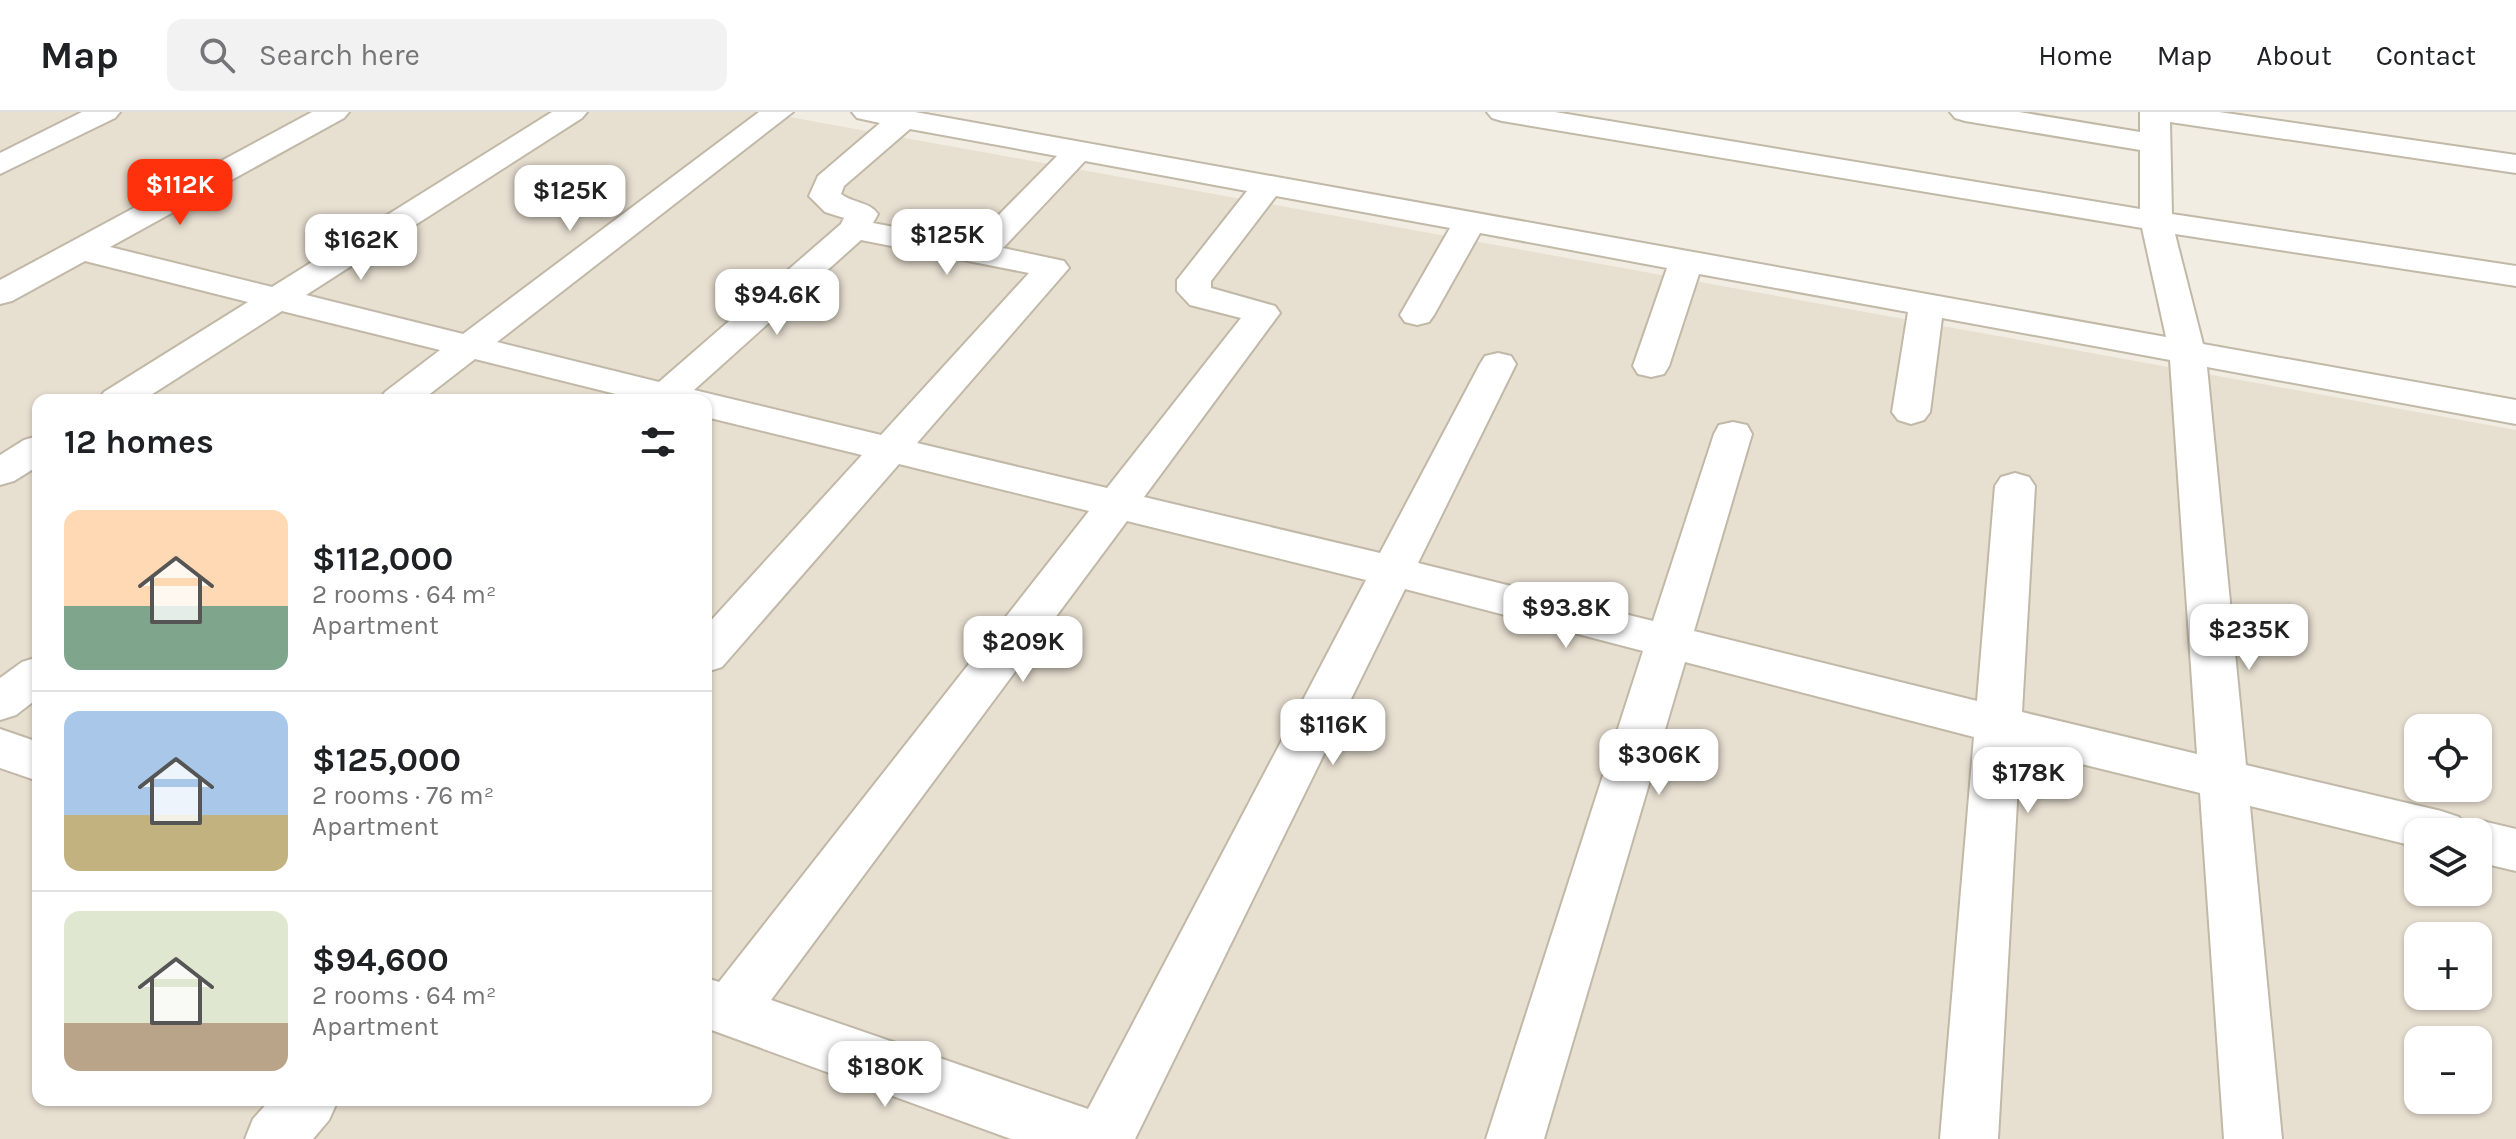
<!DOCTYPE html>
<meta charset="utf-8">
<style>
:root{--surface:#fff;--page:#f2f2f2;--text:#202124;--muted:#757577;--line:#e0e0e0;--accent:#ff310d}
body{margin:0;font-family:Karla,sans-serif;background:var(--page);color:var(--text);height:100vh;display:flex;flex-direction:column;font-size:30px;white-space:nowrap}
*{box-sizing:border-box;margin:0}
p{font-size:26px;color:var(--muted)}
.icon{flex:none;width:44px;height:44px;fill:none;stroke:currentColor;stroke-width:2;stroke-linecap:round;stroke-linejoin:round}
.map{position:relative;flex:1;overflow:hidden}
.details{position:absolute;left:32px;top:282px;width:680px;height:712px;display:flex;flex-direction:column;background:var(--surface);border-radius:16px;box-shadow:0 2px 6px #0004}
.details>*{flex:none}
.controls{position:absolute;left:2404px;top:602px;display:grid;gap:16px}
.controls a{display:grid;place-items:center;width:88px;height:88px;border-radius:16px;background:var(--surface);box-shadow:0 2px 6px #0004;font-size:40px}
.price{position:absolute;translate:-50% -68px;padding:0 18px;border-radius:16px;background:#fff;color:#222;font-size:26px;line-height:52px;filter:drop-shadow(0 2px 4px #0008)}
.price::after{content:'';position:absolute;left:50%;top:48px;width:24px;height:18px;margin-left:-12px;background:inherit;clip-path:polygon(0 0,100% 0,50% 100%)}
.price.on{background:var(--accent);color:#fff}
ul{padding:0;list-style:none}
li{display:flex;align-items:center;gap:24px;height:200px;padding:0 32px}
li+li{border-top:2px solid var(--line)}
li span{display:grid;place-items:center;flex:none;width:224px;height:160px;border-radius:16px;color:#555}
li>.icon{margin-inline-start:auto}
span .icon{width:96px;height:96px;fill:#fffc;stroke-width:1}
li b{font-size:34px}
h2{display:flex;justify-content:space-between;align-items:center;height:96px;padding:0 32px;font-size:34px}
header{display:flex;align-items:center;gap:48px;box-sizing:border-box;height:112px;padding:0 40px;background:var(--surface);border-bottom:2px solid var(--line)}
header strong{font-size:38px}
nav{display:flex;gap:44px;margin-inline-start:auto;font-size:28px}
.search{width:560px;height:72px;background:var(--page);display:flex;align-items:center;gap:20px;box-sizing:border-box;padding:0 28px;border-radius:16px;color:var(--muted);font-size:30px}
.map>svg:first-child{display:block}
.residential{fill:#e7dfd0;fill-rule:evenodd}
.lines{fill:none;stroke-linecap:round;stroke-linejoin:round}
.minor-casing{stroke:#c1b8a7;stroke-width:4}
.minor{fill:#fff;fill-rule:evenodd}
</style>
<header>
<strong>Map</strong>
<div class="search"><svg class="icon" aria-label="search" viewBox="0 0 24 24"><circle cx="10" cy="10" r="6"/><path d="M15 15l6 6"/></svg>Search here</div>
<nav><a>Home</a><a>Map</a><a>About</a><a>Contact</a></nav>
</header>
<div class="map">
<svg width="2516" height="1027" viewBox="0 0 2516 1027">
<rect width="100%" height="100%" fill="#f2ede2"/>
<path class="residential" d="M0 0H762L2516 318V1027H0ZM38 288H706V988H38ZM2418 616H2478V676H2418ZM2418 720H2478V780H2418ZM2418 824H2478V884H2418ZM2418 928H2478V988H2418Z"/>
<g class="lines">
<defs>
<g id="minor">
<path d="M82 0H120L115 6 0 62V41Z"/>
<path d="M312 0H349L344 6 110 135 272 175 552 0H587L582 6 306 183 463 222 759 0H793L497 230 659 270 841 112 844 106 825 100 809 84 818 64 880 11 857 6 852 0H915L2166 225 2142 116 1502 9 1492 6 1487 0H1555L2140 97V38L1965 9 1955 6 1950 0H2019L2140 20V0H2219L2516 43V61L2170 10 2172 102 2516 154V174L2175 122 2203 232 2516 288V312L2207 255 2246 653 2441 699 2459 705 2463 713 2478 708 2516 717V759L2478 750V720H2418V735L2250 694 2282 1027H2224L2200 681 2020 637 1998 1027H1940L1974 625 1685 550 1544 1027H1486L1643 539 1405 477 1135 1027H1011L706 916V866L719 870 1089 399 899 352 722 555 706 560V514L862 343 706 305V288H640L475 247 422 288H379L385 280 440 238 282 199 143 288H98L104 280 248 190 85 149 12 189 0 192V168ZM910 17 1057 44 972 130 873 111 878 102C870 90 853 91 841 82L844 74ZM1085 49 1247 79 1177 168V179L1190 193 1241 206 1107 376 917 331 1069 156 1064 149 1003 136ZM1276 84 1450 116 1400 203 1405 210 1417 213 1429 210 1434 203 1480 121 1667 156 1633 254 1638 262 1651 265 1664 262 1669 254 1699 162 1908 200 1892 300 1898 308 1911 312 1924 308 1930 300 1942 206 2170 248 2197 642 2022 600 2035 374 2029 365 2015 361 2001 365 1995 374 1977 589 1694 519 1752 322 1747 313 1733 310 1719 313 1714 322 1653 509 1418 451 1516 252 1511 244 1498 241 1485 244 1480 252 1380 441 1144 385 1280 201 1275 194 1211 176V169ZM861 128 1029 161 881 323 694 278ZM1127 409 1366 468 1088 997 771 888Z"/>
<path d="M38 324V354L14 369 0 373V343L24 328Z"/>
<path d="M38 545V586L16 603 0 608V566L22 550Z"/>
<path d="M0 617 38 630V669L0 656Z"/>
<path d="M270 988H338L329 1008 313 1027H245L253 1007Z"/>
</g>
</defs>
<use href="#minor" class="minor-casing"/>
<use href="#minor" class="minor"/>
</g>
</svg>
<div class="controls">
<a><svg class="icon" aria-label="locate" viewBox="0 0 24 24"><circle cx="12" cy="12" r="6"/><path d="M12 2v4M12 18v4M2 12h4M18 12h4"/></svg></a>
<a><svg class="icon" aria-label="layers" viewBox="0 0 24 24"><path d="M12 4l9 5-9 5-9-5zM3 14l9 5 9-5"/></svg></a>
<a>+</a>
<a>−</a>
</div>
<b class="price on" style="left:180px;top:115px">$112K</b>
<b class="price" style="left:570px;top:121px">$125K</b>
<b class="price" style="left:947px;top:165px">$125K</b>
<b class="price" style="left:361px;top:170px">$162K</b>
<b class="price" style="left:777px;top:225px">$94.6K</b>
<b class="price" style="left:1566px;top:538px">$93.8K</b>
<b class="price" style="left:2249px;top:560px">$235K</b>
<b class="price" style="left:1023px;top:572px">$209K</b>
<b class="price" style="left:1333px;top:655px">$116K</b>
<b class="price" style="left:1659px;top:685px">$306K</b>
<b class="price" style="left:2028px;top:703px">$178K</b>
<b class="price" style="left:885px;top:997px">$180K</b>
<section class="details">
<h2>12 homes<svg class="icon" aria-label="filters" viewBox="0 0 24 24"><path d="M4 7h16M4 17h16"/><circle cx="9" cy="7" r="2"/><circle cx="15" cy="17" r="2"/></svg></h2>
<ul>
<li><span style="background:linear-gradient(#ffd9b3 60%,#7fa58c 0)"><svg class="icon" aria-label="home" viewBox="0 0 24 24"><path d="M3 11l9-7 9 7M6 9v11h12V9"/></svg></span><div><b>$112,000</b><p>2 rooms · 64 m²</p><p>Apartment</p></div></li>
<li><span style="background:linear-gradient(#a9c7e8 65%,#c2b280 0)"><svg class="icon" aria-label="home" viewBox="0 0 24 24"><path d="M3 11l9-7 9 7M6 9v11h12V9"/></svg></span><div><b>$125,000</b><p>2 rooms · 76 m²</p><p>Apartment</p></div></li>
<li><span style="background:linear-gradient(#dfe7d0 70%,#b9a48a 0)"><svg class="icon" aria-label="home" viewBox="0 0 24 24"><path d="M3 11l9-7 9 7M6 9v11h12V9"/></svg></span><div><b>$94,600</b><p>2 rooms · 64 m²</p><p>Apartment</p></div></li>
</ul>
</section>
</div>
